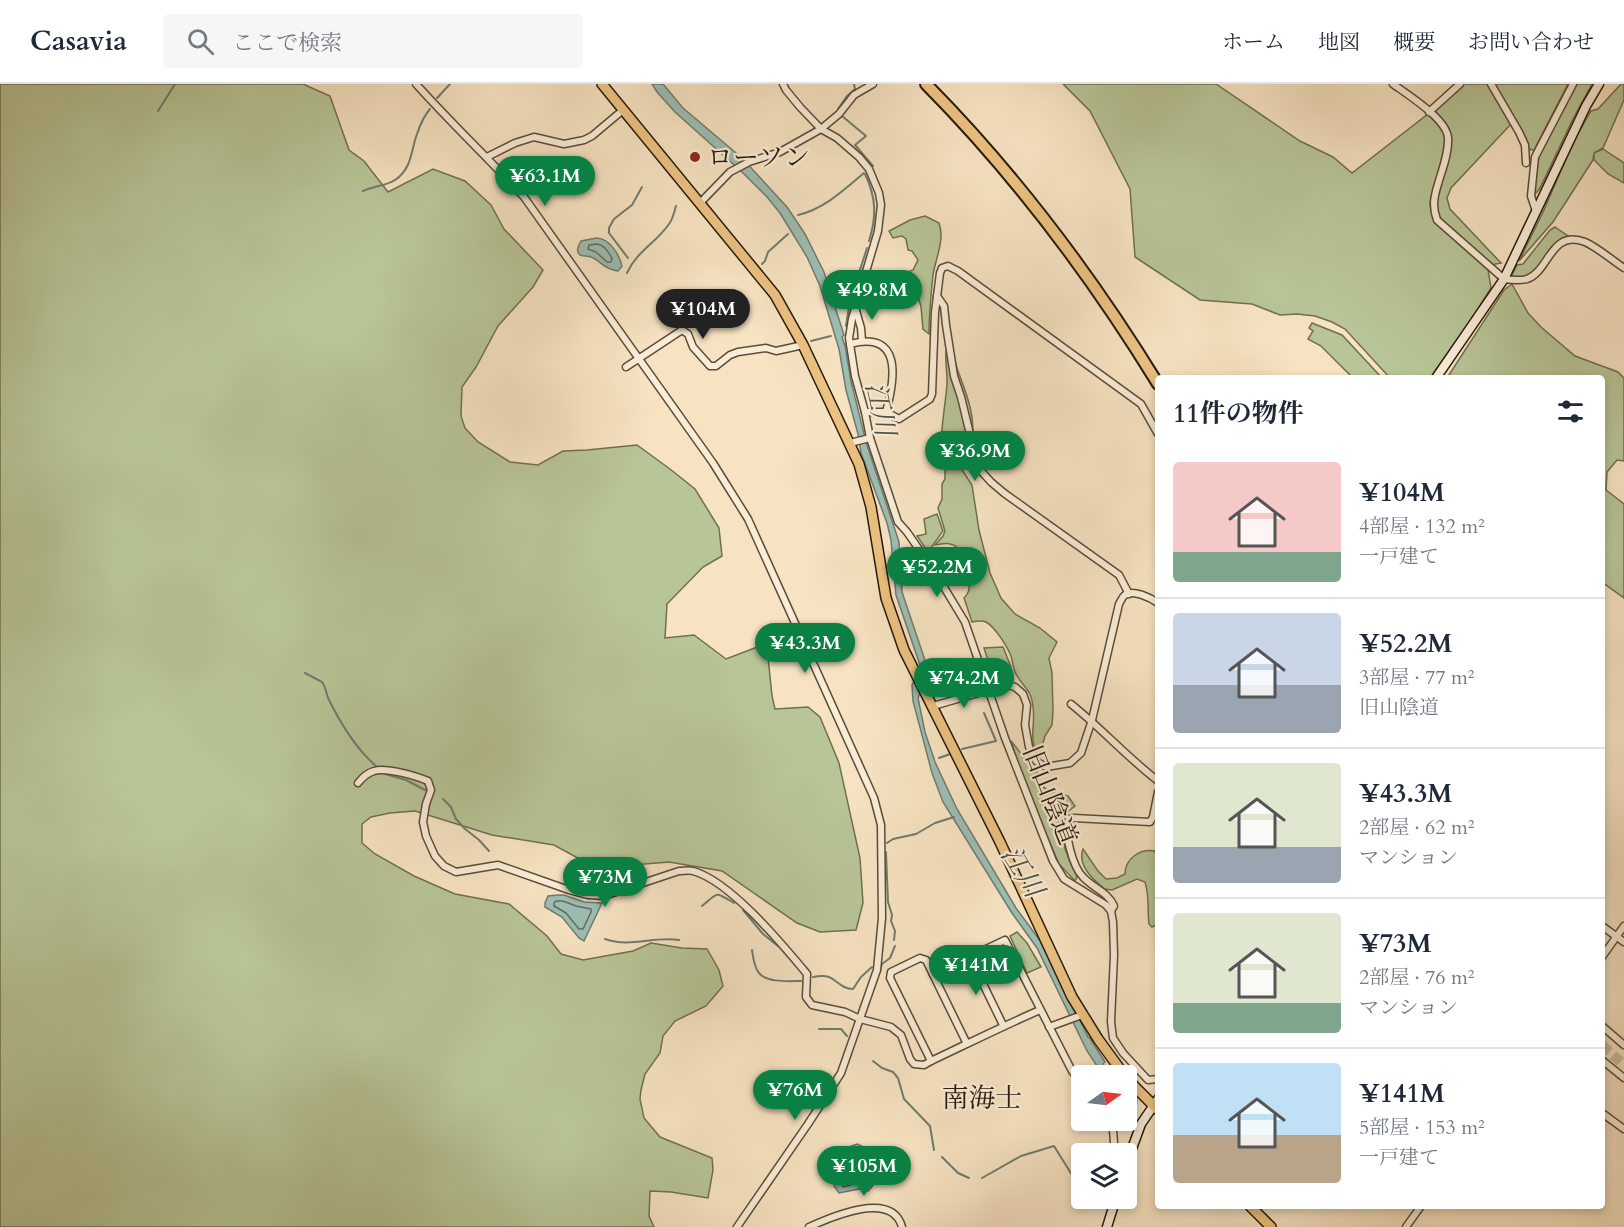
<!DOCTYPE html>
<html lang="ja">
<meta charset="utf-8">
<style>
:root{--surface:#fff;--page:#f6f6f7;--text:#1f2937;--muted:#747a83;--line:#e0e1e3;--accent:#0b8043}
body{margin:0;font-family:Cardo,"Noto Serif JP",serif;background:var(--page);color:var(--text);height:100vh;display:flex;flex-direction:column;font-size:22px;white-space:nowrap}
*{box-sizing:border-box;margin:0}
p{font-size:20px;color:var(--muted)}
.icon{flex:none;width:33px;height:33px;fill:none;stroke:currentColor;stroke-width:2;stroke-linecap:round;stroke-linejoin:round}
.map{position:relative;flex:1;overflow:hidden}
.side{position:absolute;left:1155px;top:291px;width:450px;height:834px;display:flex;flex-direction:column;background:var(--surface);border-radius:6px;box-shadow:0 3px 9px #0003}
.side>*{flex:none}
.needle{width:39px;rotate:76deg}
.controls{position:absolute;left:1071px;top:981px;display:grid;gap:12px}
.controls a{display:grid;place-items:center;width:66px;height:66px;border-radius:6px;background:var(--surface);box-shadow:0 3px 9px #0003;font-size:30px}
.price{position:absolute;translate:-50% -51px;padding:0 14px;border-radius:21px;background:var(--accent);color:#fff;font-size:20px;line-height:39px;filter:drop-shadow(0 2px 3px #0008)}
.price::after{content:'';position:absolute;left:50%;top:36px;width:18px;height:14px;margin-left:-9px;background:inherit;clip-path:polygon(0 0,100% 0,50% 100%)}
.price.selected{background:#222;color:#fff}
ul{padding:0;list-style:none}
li{display:flex;align-items:center;gap:18px;height:150px;padding:0 18px}
li+li{border-top:2px solid var(--line)}
li span{display:grid;place-items:center;flex:none;width:168px;height:120px;border-radius:6px;color:#555}
li>.icon{margin-inline-start:auto}
span .icon{width:72px;height:72px;fill:#fffc;stroke-width:1}
li b{font-size:26px}
h2{display:flex;justify-content:space-between;align-items:center;height:72px;padding:0 18px;font-size:26px}
header{display:flex;align-items:center;gap:36px;box-sizing:border-box;height:84px;padding:0 30px;background:var(--surface);border-bottom:2px solid var(--line)}
header strong{font-size:28px}
nav{display:flex;gap:33px;margin-inline-start:auto;font-size:21px}
.search{width:420px;height:54px;background:var(--page);display:flex;align-items:center;gap:15px;box-sizing:border-box;padding:0 21px;border-radius:6px;color:var(--muted);font-size:22px}
.map>svg:first-child{display:block}
.green{fill:#b8c597;stroke:#706f50;stroke-width:1.5}
.water{fill:#9dbeb3;stroke:#6e7c6f;stroke-width:1.5}
.lines{fill:none;stroke-linecap:round;stroke-linejoin:round}
.shore{stroke:#626c5e;stroke-width:1.5}
.stream{stroke:#6e7c6f;stroke-width:2}
.river{stroke:#9dbeb3;stroke-width:12}
.highway-tunnel{stroke:#cdbb9d;stroke-width:10;stroke-dasharray:10 5;stroke-linecap:butt}
.street-casing{stroke:#5b4c38;stroke-width:9}
.secondary-casing{stroke:#27190a;stroke-width:11}
.primary-casing{stroke:#27190a;stroke-width:12}
.highway-casing{stroke:#27190a;stroke-width:14}
.street{stroke:#faedd7;stroke-width:6}
.secondary{stroke:#faedd7;stroke-width:8}
.primary{stroke:#ecc281;stroke-width:9}
.highway{stroke:#ecc281;stroke-width:10}
.poi-dot{fill:#8f2418;stroke:#faedd7;stroke-width:2}
.labels{text-anchor:middle;dominant-baseline:central;stroke-width:4.5;stroke-linejoin:round;paint-order:stroke}
.poi-label{font-size:26px;fill:#27190a;stroke:#faedd7;text-anchor:start}
.street-label{font-size:26px;fill:#27190a;stroke:#faedd7}
.water-label{font-size:27px;font-style:italic;fill:#505345;stroke:#faedd7}
.neighbourhood-label{font-size:27px;fill:#27190a;stroke:#faedd7}
</style>
<header>
<strong>Casavia</strong>
<div class="search"><svg class="icon" aria-label="search" viewBox="0 0 24 24"><circle cx="10" cy="10" r="6"/><path d="M15 15l6 6"/></svg>ここで検索</div>
<nav><a>ホーム</a><a>地図</a><a>概要</a><a>お問い合わせ</a></nav>
</header>
<div class="map">
<svg width="1624" height="1143" viewBox="0 0 1624 1143">
<rect width="100%" height="100%" fill="#f7e3c2"/>
<filter id="stains"><feTurbulence type="fractalNoise" baseFrequency=".00333" numOctaves="4"/><feColorMatrix values="0 0 0 0 .2 0 0 0 0 .09 0 0 0 0 .02 0 0 0 .5 -.17"/></filter>
<radialGradient id="worn" r=".72"><stop offset=".6" stop-color="#630" stop-opacity="0"/><stop offset="1" stop-color="#630" stop-opacity=".3"/></radialGradient>
<g class="green">
<path d="M0 0H303L330 12 349 66 364 77 388 108 433 85 465 97 491 121 504 145 543 186 533 203 498 242 476 283 462 303 461 332 465 344 478 358 510 378 538 381 563 367 587 366 637 361 670 385 695 405 719 444 722 472 703 483 667 520 665 554 694 551 726 575 760 562 768 573 772 612 775 625 808 623 820 633 839 679 860 774 863 819 856 846 820 848 797 839 722 787 669 778 596 784 554 761 492 751 415 727 390 729 371 733 362 740V759L375 770 414 792 455 810 509 820 547 852 561 870 583 876 633 867 651 859 682 864 707 865 719 886 723 902 706 922 675 937 663 952 660 969 645 990 641 1006 640 1015 644 1034 660 1053 712 1074 713 1086 708 1114 671 1108 650 1107 649 1132 654 1143H0Z"/>
<path d="M1063 0H1216L1300 57 1333 73 1352 89 1428 30C1439 40 1446 46 1445 62L1430 119 1431 127 1439 142 1488 186 1491 204 1473 233 1430 294H1390L1345 245 1332 238 1315 232 1297 230 1280 231 1252 220 1200 216 1135 173 1130 105 1090 27Z"/>
<path d="M1463 0H1488L1512 39 1451 104 1447 114 1450 125 1501 179 1491 181 1443 138C1422 110 1461 74 1449 45 1446 37 1439 32 1433 27Z"/>
<path d="M1494 0H1568L1534 66H1531L1527 62Z"/>
<path d="M1577 0H1592L1573 35 1540 104 1536 109 1534 108V104L1539 72Z"/>
<path d="M1621 0H1624V16L1603 64 1594 69 1603 65 1624 79V99L1608 90 1594 76V69L1593 76 1553 138 1519 177 1544 126 1572 61 1589 30 1591 27 1598 25Z"/>
<path d="M925 132 939 139C945 156 936 173 933 191 931 210 929 230 929 250L923 245 921 223 916 205 900 202V191L913 186 918 176 912 167 908 166 906 155 902 152 893 154 889 147 910 136Z"/>
<path d="M1555 143 1571 154C1567 155 1561 156 1558 158 1543 167 1543 189 1525 193 1521 194 1515 193 1511 193L1517 181 1523 180 1550 146Z"/>
<path d="M1512 200 1528 229 1541 243 1575 272 1618 288 1624 294V377L1617 376 1607 388 1606 406 1624 420V514L1602 498V294H1447L1504 206Z"/>
<path d="M1312 239 1342 251 1382 294H1353L1321 262 1308 255 1313 247 1309 244Z"/>
<path d="M950 254C953 265 954 276 958 287 966 309 976 332 972 357L951 369 941 364C941 343 945 323 947 301 948 286 942 268 950 254Z"/>
<path d="M955 375 972 401 979 446 990 489 1001 514 1015 530 1040 544 1057 558 1049 574 1052 589 1053 627 1052 641 1045 652 1043 659 1044 670 1040 673C1027 657 1036 642 1033 623 1031 604 1024 605 1016 590 1013 585 1013 578 1011 572 1007 562 995 543 986 538 982 536 977 537 972 538L964 514C967 511 968 510 969 506 970 496 967 470 958 464 951 458 944 459 935 461L943 452 945 447 938 424 942 415V400L945 395V382L948 377Z"/>
<path d="M937 430 943 447 928 468 917 452 926 450 924 435Z"/>
<path d="M1003 563 1011 583 1001 589V597L994 596 984 564Z"/>
<path d="M1011 657C1019 666 1027 680 1037 685 1036 706 1052 709 1068 712L1075 722 1061 733C1059 755 1068 774 1077 793L1075 797 1059 780 1024 698Z"/>
<path d="M1083 765 1098 787 1106 795 1117 794 1125 790C1125 775 1140 764 1155 767L1158 783V840L1152 843 1149 840C1147 824 1150 814 1145 798L1137 795 1112 806 1105 805C1093 796 1077 781 1083 765Z"/>
<path d="M1017 848 1027 859 1041 883 1027 889 1010 852Z"/>
</g>
<g class="water">
<path d="M652 0H663L683 24 742 74 787 123 805 150 824 188 844 251 842 253 845 262 851 297 866 358 899 458 902 508 928 585V591L918 614 925 648 935 678 957 725 1016 824 1044 862 1088 953H1089L1105 978 1103 980 1112 991H1103L1087 967 1037 864 1012 829 943 718 932 689 913 617 912 601 921 584 896 511 891 456 887 439 861 369 858 350 846 306 839 265 820 202 807 173 780 129 767 113 742 88 675 28 657 8Z"/>
<path d="M597 154C610 155 619 170 622 182L618 187C603 185 600 176 591 173 589 172 581 172 580 171 575 167 579 161 581 157Z"/>
<path d="M558 811H564L584 818 602 819 584 857 579 854 562 833 545 823V819L548 812Z"/>
<path d="M857 1060 874 1068 885 1070 887 1071C884 1081 876 1100 868 1107L859 1105 839 1109 834 1102 842 1085 840 1073 849 1063Z"/>
</g>
<g class="lines">
<g class="shore">
<path d="M597 160C605 161 608 168 612 174L611 178H607L596 168 588 165 589 161Z"/>
<path d="M556 817H563L576 822 591 825V828L583 845H579L566 829 554 822V819Z"/>
<path d="M857 1066 876 1075 878 1079 867 1099H858L843 1103 841 1099C848 1090 849 1084 847 1073L852 1068Z"/>
</g>
<g class="stream">
<path d="M437 14 450 0"/>
<path d="M838 25 847 12 855 5 854 0"/>
<path d="M158 27 175 0"/>
<path d="M842 32 866 52 855 61 873 82"/>
<path d="M865 90C876 113 877 132 869 157"/>
<path d="M363 107C373 102 386 102 395 96 412 85 411 66 417 50 420 41 424 32 430 25"/>
<path d="M798 131C824 125 844 106 864 89"/>
<path d="M628 174 609 149V144L614 135 632 121 642 103"/>
<path d="M762 180 765 177 768 168 788 150"/>
<path d="M627 189C636 168 657 158 669 140 673 135 674 128 676 122"/>
<path d="M846 242 850 217 867 164"/>
<path d="M811 257 831 252"/>
<path d="M305 589 322 598C326 603 326 610 329 616 341 640 355 664 376 682"/>
<path d="M962 665 996 657 984 629"/>
<path d="M939 674 950 670"/>
<path d="M385 690 406 696 425 706"/>
<path d="M443 715 451 723 456 735 464 744 479 756 489 767"/>
<path d="M887 759 893 755 916 750 935 739 954 733"/>
<path d="M886 768 888 818 892 831 891 837 895 847 894 856"/>
<path d="M702 822C719 808 714 807 734 819"/>
<path d="M743 826 763 850 778 862"/>
<path d="M605 855C630 864 654 852 679 856"/>
<path d="M752 866C753 873 754 883 759 889 767 899 789 897 801 897"/>
<path d="M880 887 882 880 890 874 895 862"/>
<path d="M813 893C818 892 824 891 829 893 838 897 842 905 853 905L861 893 872 883"/>
<path d="M819 945H841L847 952"/>
<path d="M873 977 882 984 893 988 898 994 904 1015 930 1042 934 1066"/>
<path d="M942 1073 958 1089 969 1094"/>
<path d="M982 1094 1021 1072 1054 1062 1082 1107"/>
<path d="M1088 1114 1091 1117"/>
</g>
<path class="river" d="M1126 1012 1132 1017"/>
<path class="highway-tunnel" d="M1602 961 1624 981"/>
<defs>
<g id="street">
<path d="M416 0C451 39 489 75 524 113L713 379 748 435 874 714 881 741 882 834 877 886 841 989 808 1040 737 1143"/>
<path d="M783 0 786 6 800 23 821 45 837 54 859 73 869 85 879 109 881 121 878 147 852 235 849 254 855 292 865 328 870 354 898 438 907 448 936 490 965 538 1005 654 1053 777 1064 795 1106 821 1111 827 1113 838 1114 871 1111 938 1113 954 1123 969 1148 996 1158 995"/>
<path d="M1393 0C1408 11 1447 35 1448 54 1449 69 1442 86 1438 100 1434 113 1432 122 1437 136L1504 195C1511 196 1520 197 1527 195 1550 187 1550 145 1585 158 1597 163 1613 177 1624 184"/>
<path d="M1491 0 1519 48 1525 61 1526 79"/>
<path d="M1429 28 1460 0"/>
<path d="M487 73 515 59 534 53 564 60 584 56 592 52 623 26"/>
<path d="M700 119 730 88 749 78 780 68 821 45 839 30 854 11 873 0"/>
<path d="M1536 127 1531 112 1535 73 1573 0"/>
<path d="M937 212 944 222 946 241 954 292 961 313 976 375 981 387 991 398 1004 409 1119 491 1129 510"/>
<path d="M855 223 861 244 862 257"/>
<path d="M850 260C903 246 895 295 886 328"/>
<path d="M626 283 682 246 688 250 693 263 710 282H716L730 271 738 268 766 264 776 267 803 261"/>
<path d="M865 328H886L899 335 930 315 932 310 935 228 940 189 942 184 948 182 958 187 1141 320 1158 350"/>
<path d="M850 359 870 354"/>
<path d="M1071 620C1101 644 1127 673 1158 697"/>
<path d="M933 622 989 606 1008 601 1015 603 1023 610 1027 621 1025 641 1029 663 1036 677 1046 683 1070 679 1081 669 1092 636 1119 520C1121 517 1122 513 1125 511 1133 505 1151 514 1158 519"/>
<path d="M358 699C362 694 367 689 374 687 386 683 416 692 428 697L431 706 426 720 423 738 426 752 435 772 444 782 456 788 498 781 569 806 588 811 604 812 679 787C684 787 689 786 693 787 730 797 782 860 807 890L806 913 812 921 845 928 860 935 891 943 901 951 910 975 914 980 924 981 931 977"/>
<path d="M1111 827 1114 822C1108 808 1093 804 1083 793 1073 783 1063 748 1069 735L1074 734 1150 738 1153 733 1158 708"/>
<path d="M1602 842 1624 858"/>
<path d="M970 873 1003 941"/>
<path d="M1602 873 1624 842"/>
<path d="M933 890 1005 856 1072 987 1082 1000"/>
<path d="M1602 942 1624 961"/>
<path d="M1049 943 1082 931"/>
<path d="M967 960 926 876 920 874 891 888 890 894 931 977C967 960 1003 942 1040 926"/>
<path d="M1602 976 1624 994"/>
<path d="M1602 1029 1624 1045"/>
<path d="M1110 1036C1115 1045 1113 1059 1115 1070"/>
<path d="M809 1143C831 1133 892 1106 902 1143"/>
<path d="M1406 1143 1421 1122"/>
</g>
<g id="secondary">
<path d="M1436 294 1504 195 1586 22 1599 0"/>
<path d="M1126 1081 1141 1040 1158 1015"/>
<path d="M1107 1143 1116 1114"/>
</g>
<g id="primary">
<path d="M602 0 775 211 803 261 859 380 871 423 886 514 904 566 1000 758 1072 913 1098 955 1125 992"/>
<path d="M1126 993 1138 1006 1158 1026"/>
<path d="M1250 1122 1271 1143"/>
</g>
<path id="highway" d="M926 0C1016 91 1091 191 1158 300"/>
</defs>
<use href="#street" class="street-casing"/>
<use href="#secondary" class="secondary-casing"/>
<use href="#primary" class="primary-casing"/>
<use href="#highway" class="highway-casing"/>
<use href="#street" class="street"/>
<use href="#secondary" class="secondary"/>
<use href="#primary" class="primary"/>
<use href="#highway" class="highway"/>
</g>
<circle class="poi-dot" cx="695" cy="73" r="6"/>
<g class="labels">
<g class="poi-label">
<text x="707" y="73">ローソン</text>
</g>
<g class="street-label">
<text transform="translate(1050 711) rotate(68)">旧山陰道</text>
</g>
<g class="water-label">
<text transform="translate(880 325) rotate(78)">江川</text>
<text transform="translate(1022 788) rotate(58)">江川</text>
</g>
<g class="neighbourhood-label">
<text x="982" y="1014">南海士</text>
</g>
</g>
<rect width="100%" height="100%" filter="url(#stains)"/>
<rect width="100%" height="100%" fill="url(#worn)"/>
</svg>
<div class="controls">
<a><svg class="needle" viewBox="-14 -14 28 28"><path d="M0-13l5 13h-10z" fill="#e53935"/><path d="M0 13l5-13h-10z" fill="#747a83"/></svg></a>
<a><svg class="icon" aria-label="layers" viewBox="0 0 24 24"><path d="M12 4l9 5-9 5-9-5zM3 14l9 5 9-5"/></svg></a>
</div>
<b class="price" style="left:545px;top:123px">¥63.1M</b>
<b class="price" style="left:872px;top:237px">¥49.8M</b>
<b class="price selected" style="left:703px;top:256px">¥104M</b>
<b class="price" style="left:975px;top:398px">¥36.9M</b>
<b class="price" style="left:937px;top:514px">¥52.2M</b>
<b class="price" style="left:805px;top:590px">¥43.3M</b>
<b class="price" style="left:964px;top:625px">¥74.2M</b>
<b class="price" style="left:605px;top:824px">¥73M</b>
<b class="price" style="left:976px;top:912px">¥141M</b>
<b class="price" style="left:795px;top:1037px">¥76M</b>
<b class="price" style="left:864px;top:1113px">¥105M</b>
<section class="side">
<h2>11件の物件<svg class="icon" aria-label="filters" viewBox="0 0 24 24"><path d="M4 7h16M4 17h16"/><circle cx="9" cy="7" r="2"/><circle cx="15" cy="17" r="2"/></svg></h2>
<ul>
<li><span style="background:linear-gradient(#f6c9c9 75%,#7fa58c 0)"><svg class="icon" aria-label="home" viewBox="0 0 24 24"><path d="M3 11l9-7 9 7M6 9v11h12V9"/></svg></span><div><b>¥104M</b><p>4部屋 · 132 m²</p><p>一戸建て</p></div></li>
<li><span style="background:linear-gradient(#c9d6e8 60%,#9aa5b1 0)"><svg class="icon" aria-label="home" viewBox="0 0 24 24"><path d="M3 11l9-7 9 7M6 9v11h12V9"/></svg></span><div><b>¥52.2M</b><p>3部屋 · 77 m²</p><p>旧山陰道</p></div></li>
<li><span style="background:linear-gradient(#dfe7d0 70%,#9aa5b1 0)"><svg class="icon" aria-label="home" viewBox="0 0 24 24"><path d="M3 11l9-7 9 7M6 9v11h12V9"/></svg></span><div><b>¥43.3M</b><p>2部屋 · 62 m²</p><p>マンション</p></div></li>
<li><span style="background:linear-gradient(#dfe7d0 75%,#7fa58c 0)"><svg class="icon" aria-label="home" viewBox="0 0 24 24"><path d="M3 11l9-7 9 7M6 9v11h12V9"/></svg></span><div><b>¥73M</b><p>2部屋 · 76 m²</p><p>マンション</p></div></li>
<li><span style="background:linear-gradient(#bfe0f5 60%,#b9a48a 0)"><svg class="icon" aria-label="home" viewBox="0 0 24 24"><path d="M3 11l9-7 9 7M6 9v11h12V9"/></svg></span><div><b>¥141M</b><p>5部屋 · 153 m²</p><p>一戸建て</p></div></li>
</ul>
</section>
</div>
